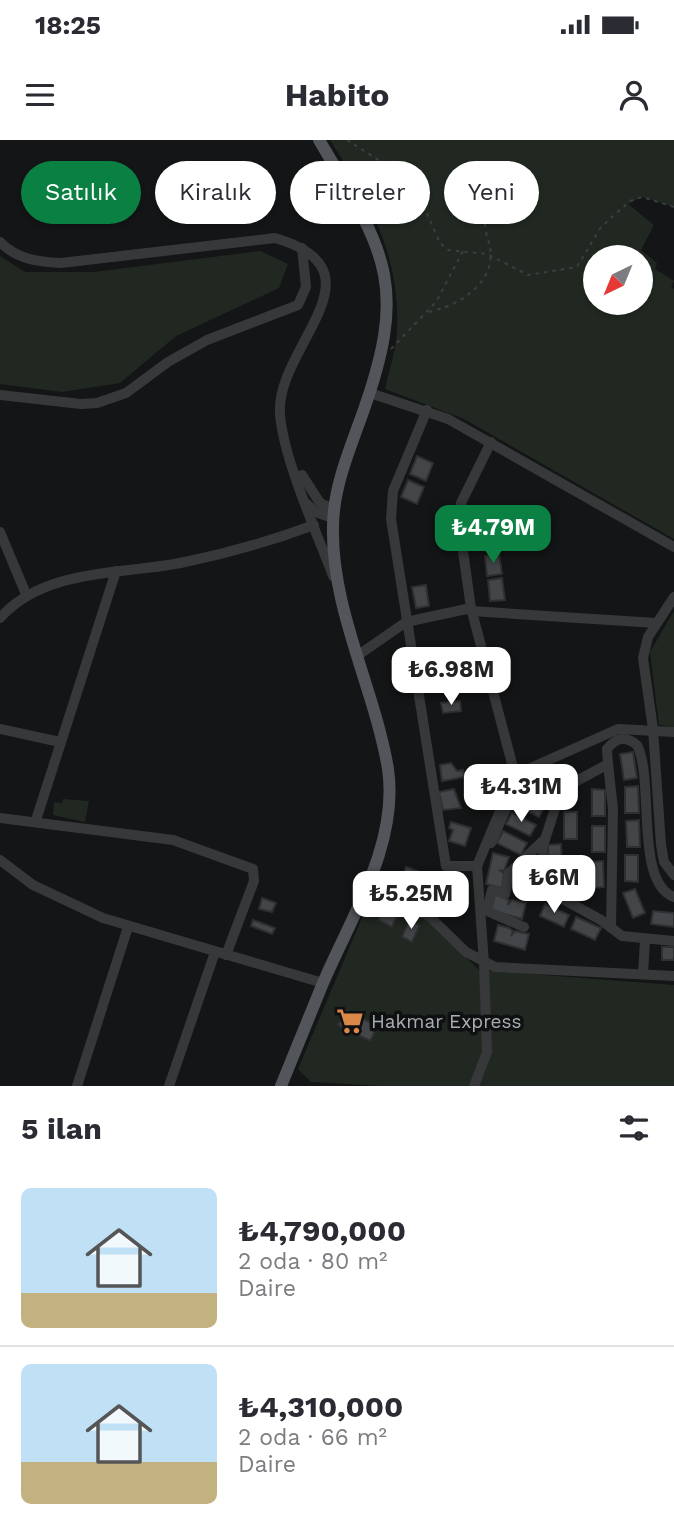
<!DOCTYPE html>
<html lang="tr">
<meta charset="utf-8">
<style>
:root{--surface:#fff;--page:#f2f2f3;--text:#2b2b33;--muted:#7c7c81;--line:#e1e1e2;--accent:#0b8043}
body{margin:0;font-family:"Work Sans",sans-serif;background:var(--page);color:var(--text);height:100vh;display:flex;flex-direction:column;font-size:26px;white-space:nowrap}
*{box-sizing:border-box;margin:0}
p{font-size:23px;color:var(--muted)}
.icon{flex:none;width:38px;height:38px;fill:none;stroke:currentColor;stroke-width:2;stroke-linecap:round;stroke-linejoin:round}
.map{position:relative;height:946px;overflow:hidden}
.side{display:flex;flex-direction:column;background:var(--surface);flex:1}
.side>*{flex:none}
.hud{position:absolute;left:21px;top:21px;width:634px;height:63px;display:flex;gap:14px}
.needle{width:46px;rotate:223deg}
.fabs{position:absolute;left:583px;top:105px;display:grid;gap:14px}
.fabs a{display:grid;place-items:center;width:70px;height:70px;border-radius:50%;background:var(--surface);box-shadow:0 2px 5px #0004;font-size:35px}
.price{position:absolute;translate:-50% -60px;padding:0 16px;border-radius:14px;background:#fff;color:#222;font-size:23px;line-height:46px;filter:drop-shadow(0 2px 4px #0008)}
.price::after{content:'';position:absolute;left:50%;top:42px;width:21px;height:16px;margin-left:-10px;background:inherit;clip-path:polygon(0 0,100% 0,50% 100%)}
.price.on{background:var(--accent);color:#fff}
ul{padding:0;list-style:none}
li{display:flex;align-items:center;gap:21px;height:175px;padding:0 21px}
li+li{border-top:2px solid var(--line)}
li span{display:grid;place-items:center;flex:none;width:196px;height:140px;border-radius:10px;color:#555}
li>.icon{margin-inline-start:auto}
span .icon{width:84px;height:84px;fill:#fffc;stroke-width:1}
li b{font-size:30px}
h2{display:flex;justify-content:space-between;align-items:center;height:84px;padding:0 21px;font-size:30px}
.chip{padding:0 24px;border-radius:32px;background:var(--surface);box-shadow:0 2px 5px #0004;font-size:24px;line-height:63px}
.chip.on{background:var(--accent);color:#fff}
.status{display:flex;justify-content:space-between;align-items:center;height:49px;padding:0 35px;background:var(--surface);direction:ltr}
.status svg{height:19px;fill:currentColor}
header{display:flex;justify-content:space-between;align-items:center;height:91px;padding:0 21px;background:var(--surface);font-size:32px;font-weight:700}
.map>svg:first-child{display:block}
.green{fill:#212821;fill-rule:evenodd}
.building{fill:#434648;stroke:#2f2f32;stroke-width:2}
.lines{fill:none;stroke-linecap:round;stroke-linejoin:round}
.path{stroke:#3c3f41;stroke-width:2;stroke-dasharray:3.5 5;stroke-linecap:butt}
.minor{stroke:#36383a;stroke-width:10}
.major{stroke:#525559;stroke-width:12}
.labels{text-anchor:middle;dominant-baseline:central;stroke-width:7;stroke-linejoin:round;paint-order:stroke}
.poi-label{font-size:19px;fill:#a8afb4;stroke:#0f1011;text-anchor:start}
</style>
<div class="status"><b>18:25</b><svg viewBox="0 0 49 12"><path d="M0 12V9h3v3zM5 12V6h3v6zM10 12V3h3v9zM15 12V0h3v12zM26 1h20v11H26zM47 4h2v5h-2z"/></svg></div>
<header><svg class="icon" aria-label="menu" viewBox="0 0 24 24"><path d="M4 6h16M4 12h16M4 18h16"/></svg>Habito<svg class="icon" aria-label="person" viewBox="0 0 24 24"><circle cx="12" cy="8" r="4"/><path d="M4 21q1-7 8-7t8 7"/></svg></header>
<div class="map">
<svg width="674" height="946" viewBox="0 0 674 946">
<rect width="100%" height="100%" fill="#141516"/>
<g class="green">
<path d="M330 0H674V67L642 57 628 64 654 85 641 110 657 123 655 129 674 141 671 146 674 149V399L464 279 385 249C389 231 396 210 397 191 400 113 370 63 330 0ZM595 117H640V163H595Z"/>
<path d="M260 111 288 124 279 148 176 196 120 243 62 252 0 244V116L25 132H94Z"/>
<path d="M674 471V587L659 585 650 512Z"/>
<path d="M63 659 89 661 85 682 53 675 54 662 62 663Z"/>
<path d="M378 760 404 768 429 782 479 830 674 845V946H381L311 942 298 929 369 761Z"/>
</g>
<g class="building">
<path d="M417 316 433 323 426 341 410 334Z"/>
<path d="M408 340 424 347 417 364 401 357Z"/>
<path d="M499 414 502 434 487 436 485 416Z"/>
<path d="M502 438 505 460 490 461 488 440Z"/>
<path d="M426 445 429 466 416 468 412 447Z"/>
<path d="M460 561 461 571 443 573 441 563Z"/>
<path d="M633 612 637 638 624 640 620 614Z"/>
<path d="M451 623 457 631 463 630 465 637 442 641 440 625Z"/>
<path d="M638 646 639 673H625V647Z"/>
<path d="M454 649 461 668 443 670 439 652Z"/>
<path d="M592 649 605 650V676H592Z"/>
<path d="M521 654 545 666 539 677 515 665Z"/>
<rect x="564" y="672" width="13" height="27"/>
<path d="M512 673 536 685 530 696 506 684Z"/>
<path d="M639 680 640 707H627L626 681Z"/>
<path d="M451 682 471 688 465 706 449 701 453 690 449 688Z"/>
<rect x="592" y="686" width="13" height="26"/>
<path d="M503 691 527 703 521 715 497 703Z"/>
<path d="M561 704 562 731H549L548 705Z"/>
<path d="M493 713 509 717 504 731 499 730 504 733 502 748 486 744Z"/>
<path d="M625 715H638V742L625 741Z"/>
<path d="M603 721 604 747 591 748 590 722Z"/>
<path d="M406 727 420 732 417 744 402 739Z"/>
<path d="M559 739 583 751 577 763 553 751Z"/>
<path d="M635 749 645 773 633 778 623 753Z"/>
<path d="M495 754 509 760 508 765 512 760 526 763 522 779 491 770Z"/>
<path d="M262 758 276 763 272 772 259 769Z"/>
<path d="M545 764 569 775 564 787 540 776Z"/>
<path d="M383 769 397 776 392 787 378 780Z"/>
<path d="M653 771 674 773V787L651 784Z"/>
<path d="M576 777 601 788 595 800 571 789Z"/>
<path d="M253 780 275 788 272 794 251 786Z"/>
<path d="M409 780 420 785 412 802 402 797Z"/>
<path d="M498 785 509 788 513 791 511 796 515 791 529 794 525 810 494 801Z"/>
<rect x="662" y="807" width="12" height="13"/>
<path d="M346 870 378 886 370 901 338 885Z"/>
</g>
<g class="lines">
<g class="path">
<path d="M347 0 388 26 421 60 440 103 448 110 487 114 528 135 577 127 601 87 630 61 642 57 674 67"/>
<path d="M429 172C460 165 496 143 490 107 488 97 482 85 487 75 493 63 510 54 520 46"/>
<path d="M391 209 436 162 463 111"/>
</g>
<g class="minor">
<path d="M0 102C17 119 37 122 61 123L275 98C389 131 275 207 280 274 283 318 317 393 333 436"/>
<path d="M370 253 448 279 674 407"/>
<path d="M0 255 81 264 97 263 126 253 168 222 207 200 298 165 306 147 302 108"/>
<path d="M427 270 393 351 391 379 446 726H477"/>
<path d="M491 302 461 363 459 383 471 468 515 635"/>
<path d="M302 335 320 363 333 369"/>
<path d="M307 364 315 372 333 378"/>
<path d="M0 392 26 454"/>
<path d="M674 457 648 497 643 518 653 589 661 705 664 722 674 735"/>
<path d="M471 471 656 483"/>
<path d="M0 478C45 427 125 435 185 422 229 413 271 401 314 385"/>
<path d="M357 516 406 482 471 468"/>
<path d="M0 589 60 602"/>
<path d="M608 624 607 609C616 598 625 595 637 605 655 640 634 742 674 757"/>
<path d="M0 678 173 700 253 729 254 741 226 815"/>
<path d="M36 680 116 431"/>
<path d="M491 703C500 685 511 643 535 643 544 643 553 649 561 653"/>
<path d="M0 720 33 745 103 778 323 843"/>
<path d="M365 748 429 776 466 812 495 827 674 836"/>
<path d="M524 787 487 771 492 750 505 754 509 733 544 700"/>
<path d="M611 788 613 669 608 624 571 644 559 656 542 709 550 752 601 780 622 796 674 801"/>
<path d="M643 834 645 800"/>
<path d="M77 946 128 787"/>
<path d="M169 946 215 812"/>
<path d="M474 946 487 912 484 823 477 726 515 635 618 589 674 592"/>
</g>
<path class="major" d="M281 946C295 912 309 877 323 843 351 777 399 704 388 629 375 550 331 469 333 387 333 349 349 311 362 275 409 144 386 113 319 0"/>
</g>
<defs>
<symbol id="supermarket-bare" viewBox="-9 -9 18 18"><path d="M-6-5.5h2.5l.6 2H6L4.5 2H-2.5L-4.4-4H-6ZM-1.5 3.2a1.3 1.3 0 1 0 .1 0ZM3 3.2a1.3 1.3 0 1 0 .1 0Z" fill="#db8747" stroke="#0f1011" stroke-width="2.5" paint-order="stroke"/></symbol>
</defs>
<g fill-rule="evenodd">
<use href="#supermarket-bare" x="331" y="862" width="38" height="38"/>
</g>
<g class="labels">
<g class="poi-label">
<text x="371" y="881">Hakmar Express</text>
</g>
</g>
</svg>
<div class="fabs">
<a><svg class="needle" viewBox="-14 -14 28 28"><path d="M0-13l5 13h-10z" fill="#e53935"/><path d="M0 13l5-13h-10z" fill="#7c7c81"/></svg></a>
</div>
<b class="price on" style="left:493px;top:425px">₺4.79M</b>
<b class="price" style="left:451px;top:567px">₺6.98M</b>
<b class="price" style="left:521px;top:684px">₺4.31M</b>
<b class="price" style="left:554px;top:775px">₺6M</b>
<b class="price" style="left:411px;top:791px">₺5.25M</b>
<div class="hud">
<a class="chip on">Satılık</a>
<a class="chip">Kiralık</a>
<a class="chip">Filtreler</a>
<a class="chip">Yeni</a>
</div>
</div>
<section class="side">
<h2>5 ilan<svg class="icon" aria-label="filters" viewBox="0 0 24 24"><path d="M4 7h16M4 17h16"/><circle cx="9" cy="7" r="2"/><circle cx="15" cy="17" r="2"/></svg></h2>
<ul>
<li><span style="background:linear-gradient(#bfe0f5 75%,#c2b280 0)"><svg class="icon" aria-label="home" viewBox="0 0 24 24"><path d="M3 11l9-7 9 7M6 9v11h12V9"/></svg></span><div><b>₺4,790,000</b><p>2 oda · 80 m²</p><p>Daire</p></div></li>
<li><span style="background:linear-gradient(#bfe0f5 70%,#c2b280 0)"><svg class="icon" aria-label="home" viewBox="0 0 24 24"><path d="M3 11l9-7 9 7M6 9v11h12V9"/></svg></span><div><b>₺4,310,000</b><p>2 oda · 66 m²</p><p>Daire</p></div></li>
</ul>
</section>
